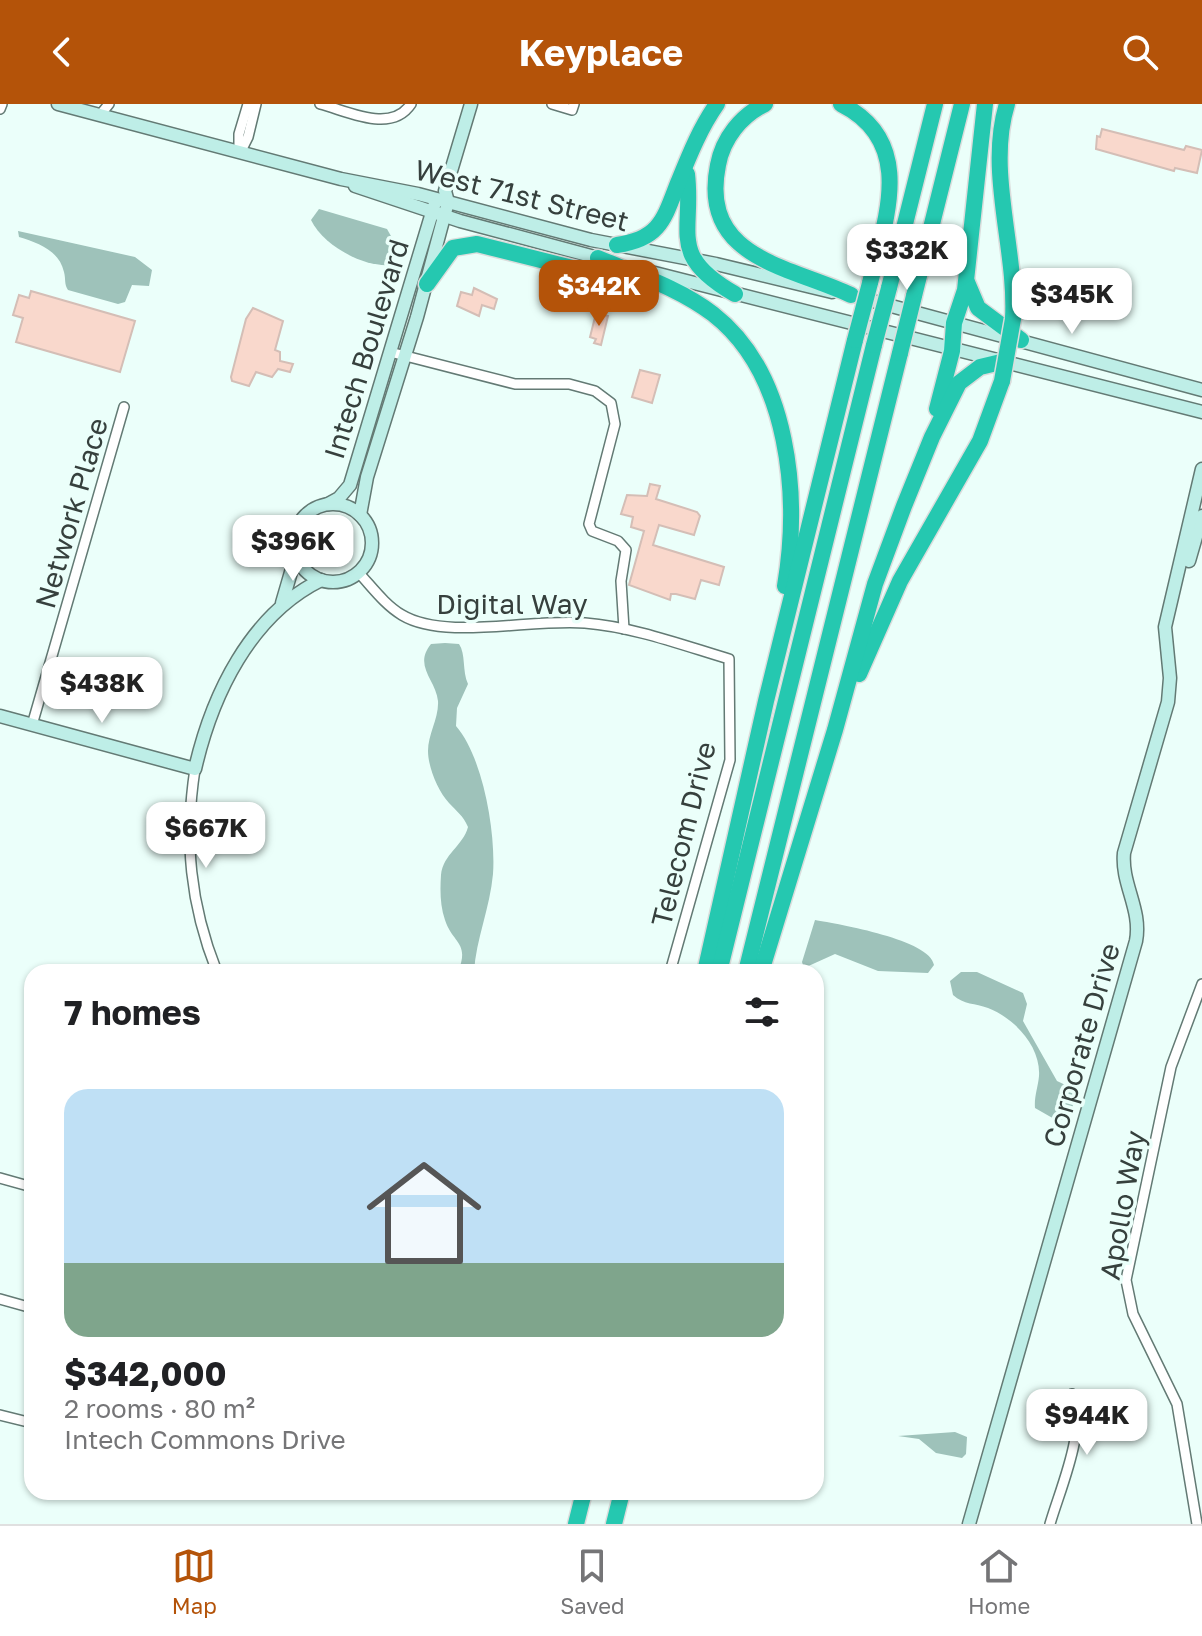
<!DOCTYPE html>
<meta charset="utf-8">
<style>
:root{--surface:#fff;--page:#f2f2f2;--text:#202124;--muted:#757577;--line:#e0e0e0;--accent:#b45309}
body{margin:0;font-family:"Golos Text",sans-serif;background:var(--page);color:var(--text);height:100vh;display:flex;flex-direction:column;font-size:30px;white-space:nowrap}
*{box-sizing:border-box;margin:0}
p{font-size:26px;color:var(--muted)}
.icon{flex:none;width:44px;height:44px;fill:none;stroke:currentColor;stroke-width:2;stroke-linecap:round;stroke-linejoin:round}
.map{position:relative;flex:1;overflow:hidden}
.drawer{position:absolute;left:24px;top:860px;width:800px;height:536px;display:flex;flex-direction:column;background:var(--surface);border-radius:24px;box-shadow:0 2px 6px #0004}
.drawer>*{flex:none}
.price{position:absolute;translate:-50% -68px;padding:0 18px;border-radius:16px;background:#fff;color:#222;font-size:26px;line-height:52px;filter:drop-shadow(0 2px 4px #0008)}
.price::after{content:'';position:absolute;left:50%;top:48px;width:24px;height:18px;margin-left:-12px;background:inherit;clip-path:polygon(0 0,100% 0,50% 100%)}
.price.selected{background:var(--accent);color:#fff}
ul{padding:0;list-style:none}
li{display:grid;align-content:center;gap:16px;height:424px;padding:0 40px}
li span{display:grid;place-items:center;height:248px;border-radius:24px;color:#555}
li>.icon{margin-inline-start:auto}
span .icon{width:144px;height:144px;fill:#fffc;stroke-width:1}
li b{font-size:34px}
h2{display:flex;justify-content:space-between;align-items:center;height:96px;padding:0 40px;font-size:34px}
header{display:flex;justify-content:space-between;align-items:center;height:104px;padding:0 40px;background:var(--accent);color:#fff;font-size:36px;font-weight:700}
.tab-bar{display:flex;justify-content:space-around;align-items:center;height:112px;border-top:2px solid var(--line);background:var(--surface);font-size:22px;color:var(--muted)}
.tab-bar a{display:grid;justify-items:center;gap:4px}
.tab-bar .selected{color:var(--accent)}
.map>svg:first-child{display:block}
.water{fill:#9ec2ba}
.building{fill:#f9d8cc;stroke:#d4beb6;stroke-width:2}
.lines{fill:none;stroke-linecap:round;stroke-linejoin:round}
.street-casing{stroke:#637a74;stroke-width:12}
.secondary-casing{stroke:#637a74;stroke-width:15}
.highway-casing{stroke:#dbdddc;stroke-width:19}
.street{stroke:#fff;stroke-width:9}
.secondary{stroke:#beeee7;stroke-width:12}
.highway{stroke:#25c8b0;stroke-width:16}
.highway-bridge-casing{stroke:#dbdddc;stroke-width:19;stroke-linecap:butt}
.highway-bridge{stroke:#25c8b0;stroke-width:16}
.labels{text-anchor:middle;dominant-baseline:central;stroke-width:7;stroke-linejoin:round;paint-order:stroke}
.street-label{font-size:28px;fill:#36403d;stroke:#ebfffa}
</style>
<header><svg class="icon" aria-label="back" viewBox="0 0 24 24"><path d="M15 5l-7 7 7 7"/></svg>Keyplace<svg class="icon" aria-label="search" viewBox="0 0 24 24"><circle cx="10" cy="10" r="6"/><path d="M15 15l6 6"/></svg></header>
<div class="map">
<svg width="1202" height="1420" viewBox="0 0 1202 1420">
<rect width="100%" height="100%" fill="#ebfffa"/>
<g class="water">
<path d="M319 105 387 125 396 141 390 161C362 163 323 141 311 116Z"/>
<path d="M18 127 135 153 152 166 149 182 132 181 125 198 118 200 68 186C64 180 66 176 64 168 59 146 38 139 19 133Z"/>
<path d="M445 539 459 540C466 550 462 567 468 580L457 604 456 622C483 653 496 729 493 770 490 804 476 835 474 868H458C470 838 453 840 445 816 440 802 440 786 441 771 443 750 463 742 468 723 463 711 457 708 449 699 438 687 428 663 428 647 428 630 439 614 438 597 436 576 413 562 431 540Z"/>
<path d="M815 816C839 820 931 836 934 861L928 869 878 867 835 850 804 864 802 858Z"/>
<path d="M961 868H977L1023 889 1027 900 1023 917 1057 977 1076 986 1070 1015 1056 1016 1035 1004C1034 993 1038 983 1039 972 1041 942 1014 914 988 904 975 899 964 901 953 891L950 877Z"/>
<path d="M955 1328 967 1333 966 1350 962 1354 936 1349 919 1335 898 1332Z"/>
</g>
<g class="building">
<path d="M1102 25 1184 46 1186 42 1202 46 1197 69 1175 64 1174 67 1096 45 1097 32 1100 33Z"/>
<path d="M474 184 497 195 494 205 482 201 479 212 457 202 461 188 472 191Z"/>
<path d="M31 187 135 217 120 268 16 238 23 214 13 211 19 191 29 194Z"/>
<path d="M253 204 283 217 275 246 280 248V257L293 260 290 268 278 265 272 273 256 268 249 282 232 277 231 273 246 215Z"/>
<path d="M596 209 608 212 601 241 594 239 596 235 590 233Z"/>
<path d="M640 266 660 271 652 299 632 293Z"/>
<path d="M650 380 660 382 656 395 697 408 700 412 694 431 659 421 653 441 724 463 719 481 701 476 695 495 676 490H671L670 496 629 481 644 427 631 423 633 413 621 410 627 391 647 392Z"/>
</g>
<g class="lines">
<defs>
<g id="street">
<path d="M320 0C348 7 391 30 411 0"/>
<path d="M552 0 572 6 574 0"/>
<path d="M0 5 2 0"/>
<path d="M100 11 109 0"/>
<path d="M239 45V30L248 0"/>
<path d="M240 49 248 33 256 0"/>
<path d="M390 248 515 280H569L595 287 611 299 615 320 589 420 592 427 618 437 626 446 621 477 624 525"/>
<path d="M358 468C372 483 385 501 402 511 445 537 534 514 585 519 634 523 682 541 729 555L730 656 670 868"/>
<path d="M32 621 124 303"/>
<path d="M195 665C184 737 190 800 217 868"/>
<path d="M0 1074 32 1083"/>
<path d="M0 1195 32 1204"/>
<path d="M0 1311 32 1319"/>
<path d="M1050 1420C1060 1385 1088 1323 1072 1290"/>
<path d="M1197 1420 1177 1300 1133 1210 1126 1176 1171 963 1202 880"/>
</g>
<g id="secondary">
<path d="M58 0 341 75 418 90 591 136 716 160 832 188"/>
<path d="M355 82 460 117 606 156"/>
<path d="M643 166 1202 308"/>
<path d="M858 193 1202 286"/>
<path d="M328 400 339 394 350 381 434 102"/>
<circle cx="333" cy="439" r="39"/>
<path d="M360 411 367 373 417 213 448 98 445 87 471 0"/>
<path d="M1189 457 1202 412"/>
<path d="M282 499 296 451"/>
<path d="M0 612 195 665C212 591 250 511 321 476"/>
<path d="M969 1420 1136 837C1142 805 1121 780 1124 749L1168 598 1170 574 1165 523 1202 365"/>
</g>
<g id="highway">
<path d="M765 0C741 12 723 34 718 61 699 155 790 162 851 191"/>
<path d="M841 0C917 38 885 116 870 179"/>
<path d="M1007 0C986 67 1017 145 1013 215"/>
<path d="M687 70C694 129 667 151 735 190"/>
<path d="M617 141C660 135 664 115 678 79 689 52 700 24 717 0"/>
<path d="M598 154C638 171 679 184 713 210 790 270 800 393 785 482"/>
<path d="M967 178 978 204 1021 236"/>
<path d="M427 180 453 144 477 140 640 181"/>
<path d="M889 184 935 0"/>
<path d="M914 192 962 0"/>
<path d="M937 305 952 247 954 219 965 186 985 0"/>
<path d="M859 570 900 477 980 337 1002 277"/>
<path d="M705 868 766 597 855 236"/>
<path d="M719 868 874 241"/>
<path d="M746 868 900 249"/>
<path d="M761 868 835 626 875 480 904 402 932 333 959 279 980 263 1001 258"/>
<path d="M576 1420 584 1388"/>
<path d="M614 1420 622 1388"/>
</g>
</defs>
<use href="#street" class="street-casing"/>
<use href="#secondary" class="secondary-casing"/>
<use href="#highway" class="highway-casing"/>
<use href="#street" class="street"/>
<use href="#secondary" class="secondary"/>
<use href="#highway" class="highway"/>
<defs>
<g id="highway-bridge">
<path d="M855 236 870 179"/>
<path d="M874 241 889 184"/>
<path d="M900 249 914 192"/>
<path d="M1002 277 1013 215"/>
</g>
</defs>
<use href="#highway-bridge" class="highway-bridge-casing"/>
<use href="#highway-bridge" class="highway-bridge"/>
</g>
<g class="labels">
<g class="street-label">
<text transform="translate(522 91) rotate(14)">West 71st Street</text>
<text transform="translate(366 245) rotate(-73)">Intech Boulevard</text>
<text transform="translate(71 409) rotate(-74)">Network Place</text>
<text x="512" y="499">Digital Way</text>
<text transform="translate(683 730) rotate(-76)">Telecom Drive</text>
<text transform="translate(1081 941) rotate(-74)">Corporate Drive</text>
<text transform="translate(1122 1101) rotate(-80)">Apollo Way</text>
</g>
</g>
</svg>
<b class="price" style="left:907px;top:188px">$332K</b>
<b class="price selected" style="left:599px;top:224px">$342K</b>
<b class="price" style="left:1072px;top:232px">$345K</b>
<b class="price" style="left:293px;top:479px">$396K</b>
<b class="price" style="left:102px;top:621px">$438K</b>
<b class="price" style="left:206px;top:766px">$667K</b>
<b class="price" style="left:1087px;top:1353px">$944K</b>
<section class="drawer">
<h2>7 homes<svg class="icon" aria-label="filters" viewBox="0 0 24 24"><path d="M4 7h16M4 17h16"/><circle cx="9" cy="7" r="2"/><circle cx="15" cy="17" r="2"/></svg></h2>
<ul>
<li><span style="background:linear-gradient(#bfe0f5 70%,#7fa58c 0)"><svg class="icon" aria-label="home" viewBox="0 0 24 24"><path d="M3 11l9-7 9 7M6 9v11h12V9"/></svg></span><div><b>$342,000</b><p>2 rooms · 80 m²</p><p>Intech Commons Drive</p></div></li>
</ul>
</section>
</div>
<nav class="tab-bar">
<a class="selected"><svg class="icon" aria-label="map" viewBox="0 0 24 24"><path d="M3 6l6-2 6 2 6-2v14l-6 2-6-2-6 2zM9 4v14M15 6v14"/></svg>Map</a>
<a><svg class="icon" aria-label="saved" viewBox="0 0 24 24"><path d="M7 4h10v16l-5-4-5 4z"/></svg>Saved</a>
<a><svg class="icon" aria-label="home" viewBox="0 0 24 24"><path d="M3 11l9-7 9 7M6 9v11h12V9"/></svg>Home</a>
</nav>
